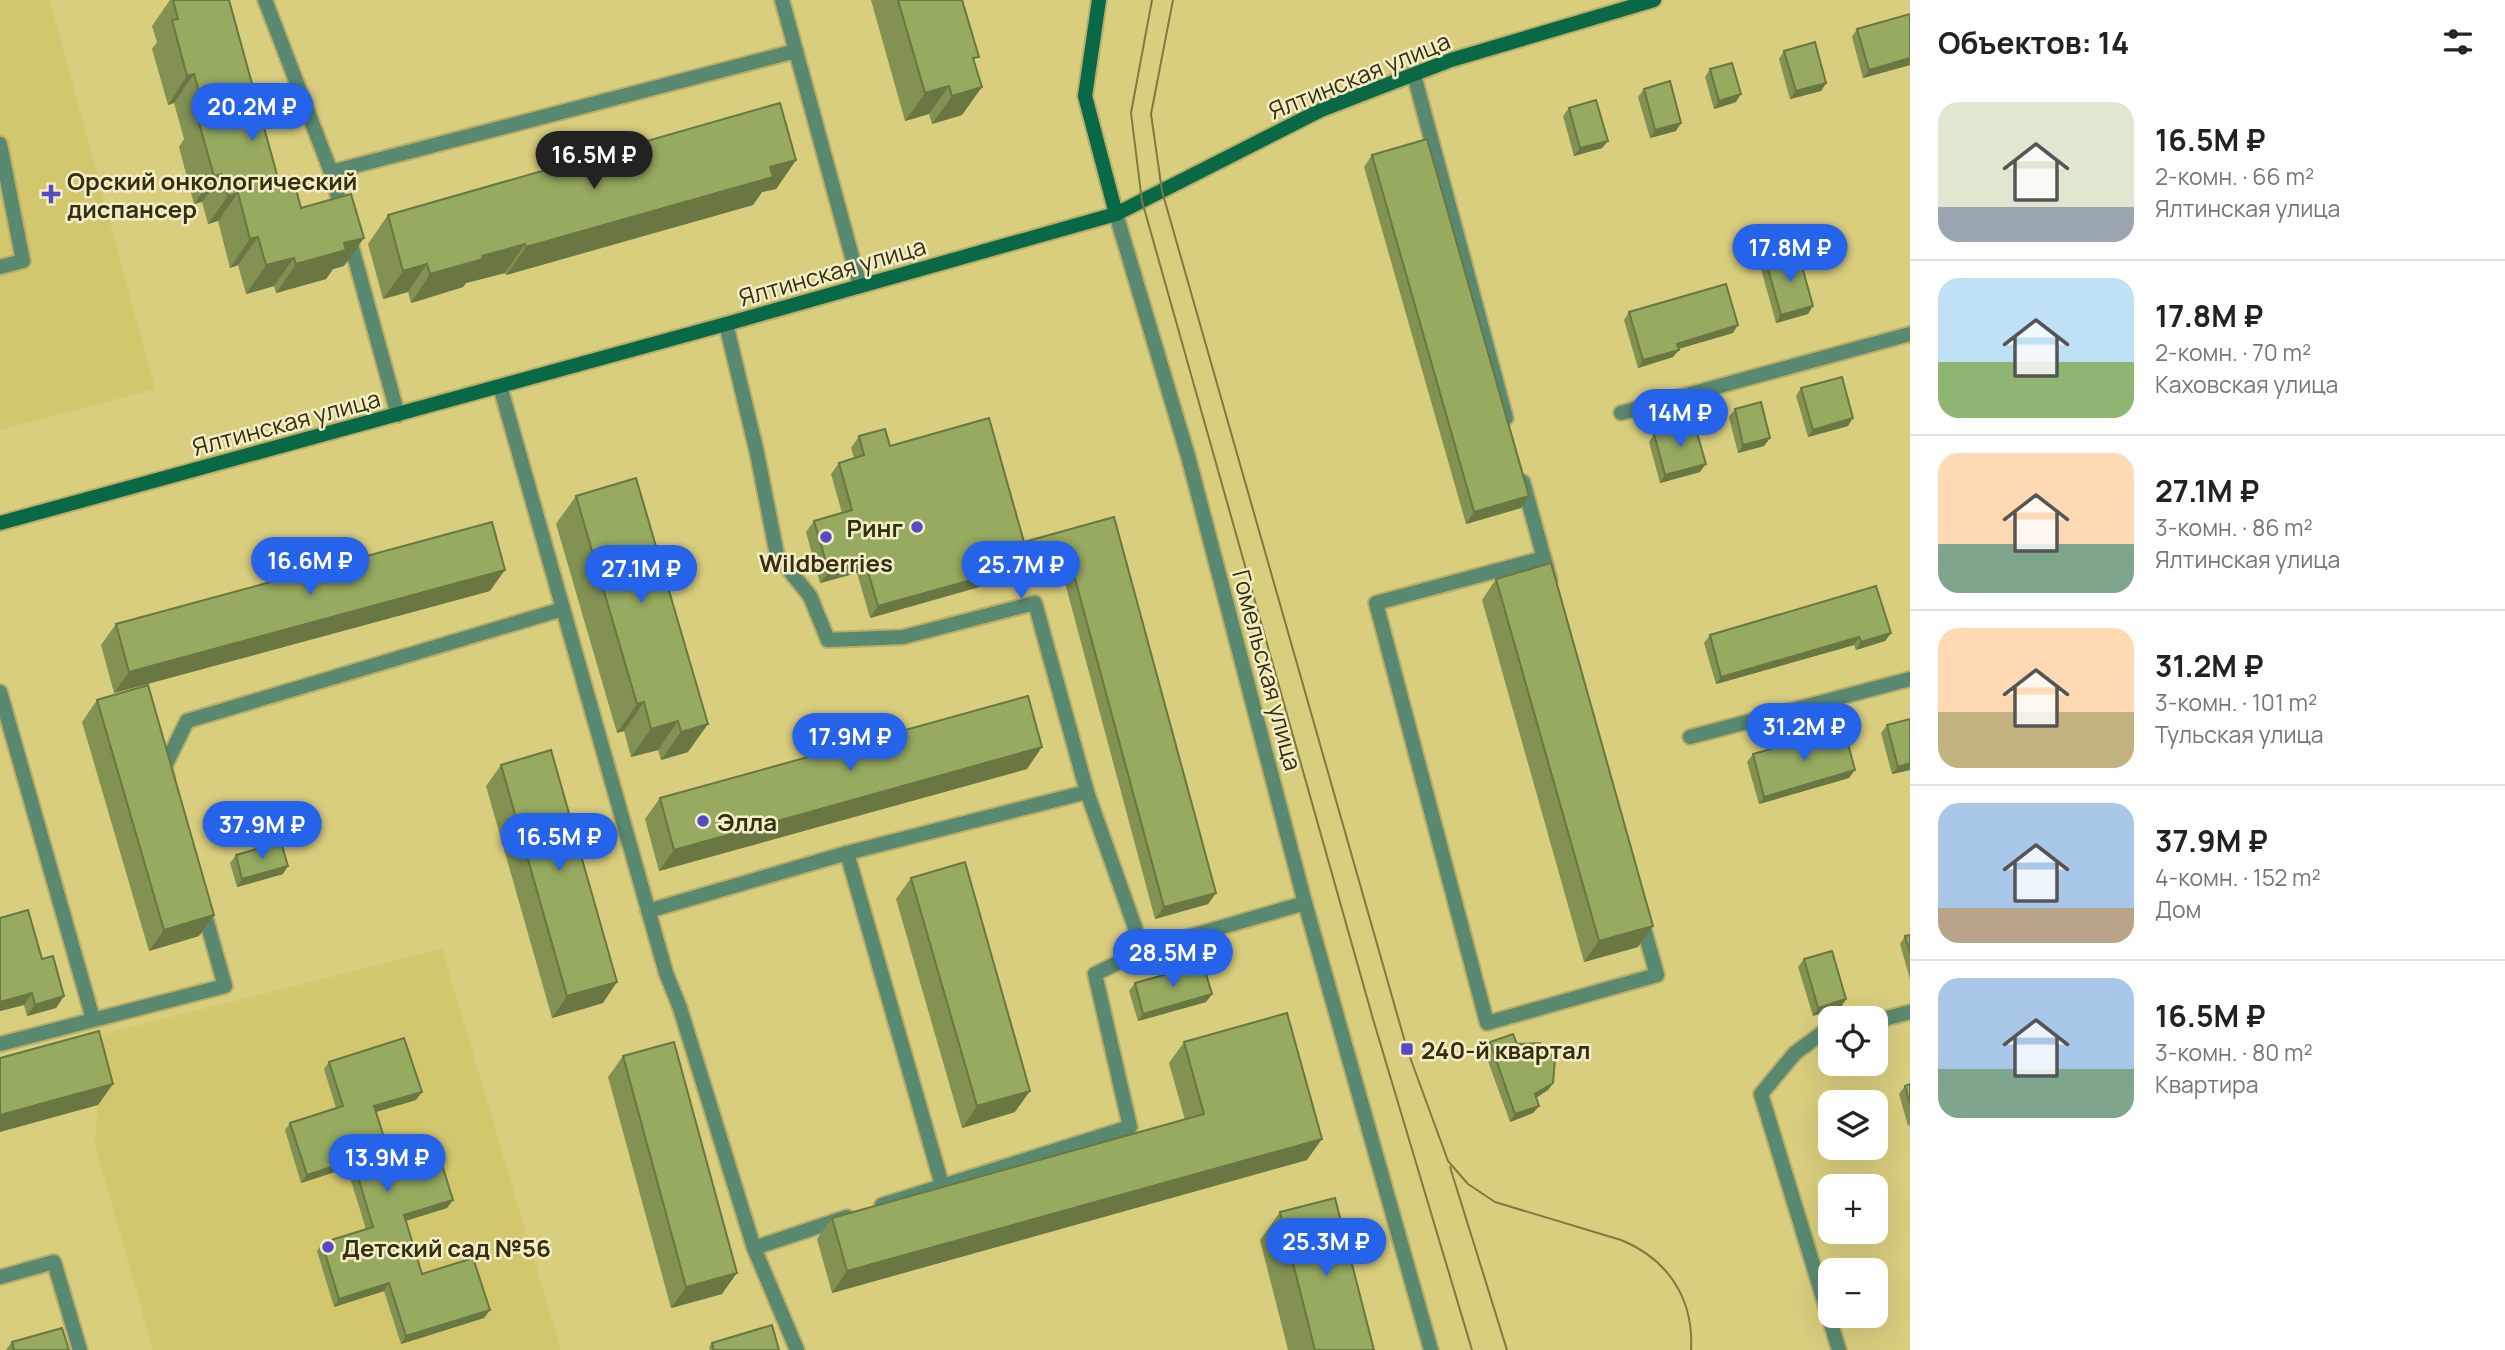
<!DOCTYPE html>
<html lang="ru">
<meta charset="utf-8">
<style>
:root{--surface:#fff;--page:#f6f6f6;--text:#222;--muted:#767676;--line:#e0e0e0;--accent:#2563eb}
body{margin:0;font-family:Manrope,sans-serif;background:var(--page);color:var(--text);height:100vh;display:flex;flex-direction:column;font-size:26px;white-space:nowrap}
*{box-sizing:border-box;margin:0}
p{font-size:23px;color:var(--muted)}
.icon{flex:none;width:38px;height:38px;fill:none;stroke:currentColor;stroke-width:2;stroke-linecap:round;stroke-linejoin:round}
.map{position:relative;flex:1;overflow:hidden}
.drawer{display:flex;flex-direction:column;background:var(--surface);width:595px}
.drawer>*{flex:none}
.buttons{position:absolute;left:1818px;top:1006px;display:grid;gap:14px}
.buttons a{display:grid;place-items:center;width:70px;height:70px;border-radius:14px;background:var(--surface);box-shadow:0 7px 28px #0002;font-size:35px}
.price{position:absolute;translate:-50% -60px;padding:0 16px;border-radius:24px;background:var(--accent);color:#fff;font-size:23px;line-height:46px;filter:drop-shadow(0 2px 4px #0008)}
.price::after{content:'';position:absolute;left:50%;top:42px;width:21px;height:16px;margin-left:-10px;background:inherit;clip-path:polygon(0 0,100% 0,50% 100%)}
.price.on{background:#222;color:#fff}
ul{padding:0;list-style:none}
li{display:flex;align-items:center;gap:21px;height:175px;padding:0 28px}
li+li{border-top:2px solid var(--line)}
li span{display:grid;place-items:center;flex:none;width:196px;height:140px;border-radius:21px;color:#555}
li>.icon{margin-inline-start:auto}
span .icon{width:84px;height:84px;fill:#fffc;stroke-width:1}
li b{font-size:30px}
h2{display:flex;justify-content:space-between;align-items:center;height:84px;padding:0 28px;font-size:30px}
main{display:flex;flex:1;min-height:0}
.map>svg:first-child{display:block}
.built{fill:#d3c76e}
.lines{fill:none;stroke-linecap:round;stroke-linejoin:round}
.lane-casing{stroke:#b8ae68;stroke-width:18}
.street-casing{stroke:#b8ae68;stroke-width:18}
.secondary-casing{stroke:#b8ae68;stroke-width:18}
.lane{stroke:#598970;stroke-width:14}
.street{stroke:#598970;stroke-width:14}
.secondary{stroke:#096846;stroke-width:14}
.tram{stroke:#817942;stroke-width:2}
.wall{fill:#819253}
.shaded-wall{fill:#697743}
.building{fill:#96aa60;stroke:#697743;stroke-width:2}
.poi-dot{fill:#554bc2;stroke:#f3eec7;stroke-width:2.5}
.labels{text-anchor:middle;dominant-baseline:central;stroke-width:5;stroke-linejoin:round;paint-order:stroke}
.street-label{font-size:24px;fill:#342f0e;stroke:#f3eec7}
.poi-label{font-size:24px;font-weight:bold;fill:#342f0e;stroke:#f3eec7;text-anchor:start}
</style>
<main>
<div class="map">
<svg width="1910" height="1350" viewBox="0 0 1910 1350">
<rect width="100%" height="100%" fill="#d9ce7e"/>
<g class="built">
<path d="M0 0H50L155 389 0 430Z"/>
<path d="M442 949 561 1350H153L95 1145 103 1034Z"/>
</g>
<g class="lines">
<defs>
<g id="lane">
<path d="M265 0 331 172 796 51"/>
<path d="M782 0 860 286"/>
<path d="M1414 75 1506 418"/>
<path d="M0 144 23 261 0 267"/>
<path d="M331 172 343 214"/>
<path d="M349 237 398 415"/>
<path d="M726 324 757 453 777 555 810 596 828 640 903 637 1035 603 1087 792 1143 950"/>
<path d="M500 386 666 973 680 1008 754 1248 797 1350"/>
<path d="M1523 482 1550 580"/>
<path d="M1544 558 1376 603 1487 1023 1657 975 1641 918"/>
<path d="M0 692 93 1019"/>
<path d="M167 777 164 768 187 721 563 609"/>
<path d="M847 853 942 1185"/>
<path d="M648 911 847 853 1087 792"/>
<path d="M1821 1034 1795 1053 1761 1094 1839 1350"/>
<path d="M0 1044 225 986 203 908"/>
<path d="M882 1205 1130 1127 1095 974 1143 950 1305 903"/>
<path d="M754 1248 847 1217"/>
<path d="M0 1277 54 1262 80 1350"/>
</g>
<g id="street">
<path d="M1116 214 1188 456 1305 903 1431 1350"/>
<path d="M1621 413 1910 334"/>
<path d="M1690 737 1910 679"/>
<path d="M1876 1021 1910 1012"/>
<path d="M1821 1034 1830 1032"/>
</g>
<g id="secondary">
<path d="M1099 0 1085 96 1116 214"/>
<path d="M0 523 726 324 1116 214 1321 110 1451 60 1654 0"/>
</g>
</defs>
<use href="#lane" class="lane-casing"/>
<use href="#street" class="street-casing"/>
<use href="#secondary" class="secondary-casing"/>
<use href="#lane" class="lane"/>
<use href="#street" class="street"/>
<use href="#secondary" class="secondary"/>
<g class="tram">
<path d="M1152 0 1131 113 1142 201 1373 1019 1472 1350"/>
<path d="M1173 0 1151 114 1162 191 1407 1049 1448 1161 1468 1184 1495 1202 1621 1240C1668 1259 1694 1299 1691 1350"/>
<path d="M1450 1167 1507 1350"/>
</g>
</g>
<g class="wall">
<path d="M170 0H229L279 182 301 208 344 266 333 269 326 279 276 293 274 286 246 294 238 265 230 268 218 221 208 224 202 202 194 204 179 147 184 139 174 103 168 105 152 49 157 42 152 26Z"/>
<path d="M871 0H962L975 62 962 115 932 124 929 114 905 121Z"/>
<path d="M1910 14V65L1863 78 1852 37 1857 29Z"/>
<path d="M1784 51 1826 83 1821 91 1790 99 1779 59Z"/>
<path d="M1710 69 1736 102 1714 109 1705 77Z"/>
<path d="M1644 89 1676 131 1650 138 1638 97Z"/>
<path d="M1569 108 1608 141 1602 148 1574 156 1563 116Z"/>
<path d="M1372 155 1521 508 1466 524 1364 167Z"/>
<path d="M796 160 776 189 762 192 753 205 506 275 505 273 466 283 463 287 411 303 408 292 383 299 368 244 388 215Z"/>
<path d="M1766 262 1808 314 1776 323 1761 269Z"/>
<path d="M1629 312 1733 333 1678 349 1673 357 1638 368 1624 320Z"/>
<path d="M1801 388 1848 426 1808 437 1796 396Z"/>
<path d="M1735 409 1770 438 1764 446 1738 453 1729 417Z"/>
<path d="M1654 434 1700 472 1660 483 1649 442Z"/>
<path d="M859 436 890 446 1024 542 1114 517 1216 893 1208 904 1155 919 1060 564 870 618 857 573 820 583 806 532 814 521 842 513 831 474 839 463 854 458 851 448Z"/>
<path d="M636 478 688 752 661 760 658 750 631 757 624 731 617 733 556 524 576 496Z"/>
<path d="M1496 579 1638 947 1584 962 1482 600Z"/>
<path d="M490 591 114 693 101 645 116 624Z"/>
<path d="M1891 633 1885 641 1856 650 1854 645 1716 684 1704 643 1710 635Z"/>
<path d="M97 700 199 936 149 951 82 722Z"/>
<path d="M1910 719V770L1892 774 1881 733 1887 725Z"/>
<path d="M1753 754 1849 778 1759 804 1747 762Z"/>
<path d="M501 765 603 1003 552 1018 486 786Z"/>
<path d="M1027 769 659 871 645 819 660 798Z"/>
<path d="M236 855 283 874 237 887 230 863Z"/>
<path d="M911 878 1015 1112 962 1128 896 899Z"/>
<path d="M0 918 42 959 64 996 56 1008 27 1016 24 1005 0 1011Z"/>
<path d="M1910 935V979L1900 944 1905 936Z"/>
<path d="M1804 959 1846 999 1841 1007 1813 1016 1798 967Z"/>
<path d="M1135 983 1212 994 1206 1002 1138 1021 1129 991Z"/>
<path d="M1184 1042 1307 1160 832 1293 817 1239 832 1218 1185 1120 1169 1063Z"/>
<path d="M1490 1042 1553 1083 1548 1090 1536 1098 1539 1106 1533 1113 1510 1122 1484 1050Z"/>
<path d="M623 1056 722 1294 671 1308 608 1077Z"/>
<path d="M329 1062 416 1100 376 1112 390 1156 453 1200 447 1208 406 1221 422 1274 484 1318 401 1344 384 1291 334 1307 317 1251 322 1243 366 1229 347 1168 301 1183 285 1130 290 1123 336 1108 324 1069Z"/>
<path d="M1910 1084V1125L1908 1126 1899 1094 1905 1086Z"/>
<path d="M1280 1212 1374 1350H1288L1260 1240Z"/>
<path d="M12 1342 69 1350H6Z"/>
<path d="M712 1343 779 1350H710L709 1347Z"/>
</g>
<g class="shaded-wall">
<path d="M1910 58V65L1863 78 1869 70Z"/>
<path d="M194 74 174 103 168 105 187 76Z"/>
<path d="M1826 83 1821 91 1790 99 1796 91Z"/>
<path d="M949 86 929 114 905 121 925 93Z"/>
<path d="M982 87 962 115 932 124 952 96Z"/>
<path d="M1741 94 1736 102 1714 109 1719 101Z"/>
<path d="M1681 123 1676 131 1650 138 1655 130Z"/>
<path d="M1608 141 1602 148 1574 156 1580 148Z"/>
<path d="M796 160 776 189 762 192 753 205 506 275 526 247 770 167Z"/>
<path d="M222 174 202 202 194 204 214 176Z"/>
<path d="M238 193 218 221 208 224 228 196Z"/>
<path d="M258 237 238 265 230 268 250 239Z"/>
<path d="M364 238 344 266 333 269 326 279 276 293 296 264 344 243Z"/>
<path d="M525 244 505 273 466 283 463 287 411 303 430 274 482 256Z"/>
<path d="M294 258 274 286 246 294 266 265Z"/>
<path d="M427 264 408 292 383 299 403 271Z"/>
<path d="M1813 306 1808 314 1776 323 1781 315Z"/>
<path d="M1738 325 1733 333 1671 351 1677 344Z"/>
<path d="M1679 350 1673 357 1638 368 1643 360Z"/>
<path d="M1853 418 1848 426 1808 437 1813 430Z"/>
<path d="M1770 438 1764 446 1738 453 1743 445Z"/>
<path d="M1706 464 1700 472 1660 483 1665 475Z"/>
<path d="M1529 496 1521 508 1466 524 1474 512Z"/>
<path d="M1068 553 1060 564 870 618 878 606Z"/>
<path d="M865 561 857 573 820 583 829 572Z"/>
<path d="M505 570 490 591 114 693 129 672Z"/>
<path d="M1891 633 1885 641 1856 650 1861 642Z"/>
<path d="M1859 637 1854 645 1716 684 1721 677Z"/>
<path d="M644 702 624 731 617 733 637 704Z"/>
<path d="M678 721 658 750 631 757 651 729Z"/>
<path d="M708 724 688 752 661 760 681 732Z"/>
<path d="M1042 747 1027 769 659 871 674 850Z"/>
<path d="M1910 763V770L1892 774 1898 767Z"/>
<path d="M1855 770 1849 778 1759 804 1764 797Z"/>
<path d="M288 866 283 874 237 887 242 879Z"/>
<path d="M1216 893 1208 904 1155 919 1164 907Z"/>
<path d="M214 915 199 936 149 951 164 930Z"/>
<path d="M1653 926 1638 947 1584 962 1599 941Z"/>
<path d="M617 982 603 1003 552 1018 567 996Z"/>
<path d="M32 993 24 1005 0 1011V1002Z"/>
<path d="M1212 994 1206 1002 1138 1021 1143 1014Z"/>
<path d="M64 996 56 1008 27 1016 35 1005Z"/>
<path d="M1846 999 1841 1007 1813 1016 1818 1008Z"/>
<path d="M1553 1083 1548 1090 1529 1102 1535 1094Z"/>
<path d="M113 1084 98 1105 0 1132V1115Z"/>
<path d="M1030 1091 1015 1112 962 1128 977 1106Z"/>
<path d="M422 1092 416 1100 369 1114 374 1106Z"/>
<path d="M1539 1106 1533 1113 1510 1122 1515 1114Z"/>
<path d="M1322 1139 1307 1160 832 1293 847 1271Z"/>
<path d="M353 1160 347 1168 301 1183 307 1175Z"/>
<path d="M453 1200 447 1208 398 1223 404 1215Z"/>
<path d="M737 1273 722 1294 671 1308 686 1287Z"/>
<path d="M389 1283 384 1291 334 1307 339 1299Z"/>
<path d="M490 1310 484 1318 401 1344 406 1336Z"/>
</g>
<g class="building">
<path d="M173 0H229L279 182 293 178 301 208 351 194 364 238 344 243 346 250 296 264 294 258 266 265 258 237 250 239 238 193 228 196 222 174 214 176 198 119 206 116 194 74 187 76 172 20 178 19Z"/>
<path d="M898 0H962L979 57 973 58 982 87 952 96 949 86 925 93Z"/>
<path d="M1910 14V58L1869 70 1857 29Z"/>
<path d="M1815 42 1826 83 1796 91 1784 51Z"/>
<path d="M1732 63 1741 94 1719 101 1710 69Z"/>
<path d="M1670 81 1681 123 1655 130 1644 89Z"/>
<path d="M1596 100 1608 141 1580 148 1569 108Z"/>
<path d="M780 103 796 160 770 167 773 177 526 247 525 244 482 256 483 259 430 274 427 264 403 271 388 215Z"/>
<path d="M1427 139 1529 496 1474 512 1372 155Z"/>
<path d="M1798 252 1813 306 1781 315 1766 262Z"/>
<path d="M1726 284 1738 325 1677 344 1679 350 1643 360 1629 312Z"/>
<path d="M1842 377 1853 418 1813 430 1801 388Z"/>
<path d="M1761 402 1770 438 1743 445 1735 409Z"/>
<path d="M989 418 1024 542 1114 517 1216 893 1164 907 1068 553 878 606 865 561 829 572 814 521 852 510 839 463 864 455 859 436 885 429 890 446Z"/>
<path d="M1694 423 1706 464 1665 475 1654 434Z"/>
<path d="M636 478 708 724 681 732 678 721 651 729 644 702 637 704 576 496Z"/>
<path d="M492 522 505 570 129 672 116 624Z"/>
<path d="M1551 563 1653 926 1599 941 1496 579Z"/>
<path d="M1876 586 1891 633 1861 642 1859 637 1721 677 1710 635Z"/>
<path d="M148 685 214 915 164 930 97 700Z"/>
<path d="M1028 696 1042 747 674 850 660 798Z"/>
<path d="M1910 719V763L1898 767 1887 725Z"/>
<path d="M1844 729 1855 770 1764 797 1753 754Z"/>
<path d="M551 750 617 982 567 996 501 765Z"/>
<path d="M281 842 288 866 242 879 236 855Z"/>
<path d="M965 862 1030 1091 977 1106 911 878Z"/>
<path d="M28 910 42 959 53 956 64 996 35 1005 32 993 0 1002V918Z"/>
<path d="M1910 935V953L1905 936Z"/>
<path d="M1832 951 1846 999 1818 1008 1804 959Z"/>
<path d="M1203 964 1212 994 1143 1014 1135 983Z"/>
<path d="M1287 1013 1322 1139 847 1271 832 1218 1204 1114 1184 1042Z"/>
<path d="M99 1031 113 1084 0 1115V1058Z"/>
<path d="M1513 1034 1517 1044 1540 1043 1555 1059 1553 1083 1535 1094 1539 1106 1515 1114 1490 1042Z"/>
<path d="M404 1038 422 1092 374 1106 390 1156 435 1142 453 1200 404 1215 422 1274 473 1258 490 1310 406 1336 389 1283 339 1299 322 1243 373 1227 353 1160 307 1175 290 1123 343 1106 329 1062Z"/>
<path d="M674 1042 737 1273 686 1287 623 1056Z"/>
<path d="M1910 1084V1105L1905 1086Z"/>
<path d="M1335 1198 1374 1350H1315L1280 1212Z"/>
<path d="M772 1325 779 1350H714L712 1343Z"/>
<path d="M62 1328 69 1350H14L12 1342Z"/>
</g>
<g class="poi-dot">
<path d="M47.5 183.5h7v7h7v7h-7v7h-7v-7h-7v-7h7z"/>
<circle cx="917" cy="527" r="7"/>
<circle cx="826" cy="537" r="7"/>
<circle cx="703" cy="821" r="7"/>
<rect x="1400" y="1042" width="14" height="14" rx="3.5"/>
<circle cx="328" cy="1247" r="7"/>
</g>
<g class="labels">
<g class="street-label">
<text transform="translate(1359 75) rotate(-22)">Ялтинская улица</text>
<text transform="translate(832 271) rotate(-16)">Ялтинская улица</text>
<text transform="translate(286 422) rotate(-15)">Ялтинская улица</text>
<text transform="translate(1268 670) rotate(75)">Гомельская улица</text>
</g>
<g class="poi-label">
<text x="67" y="180">Орский онкологический<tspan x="67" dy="28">диспансер</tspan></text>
<text x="903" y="527" text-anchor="end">Ринг</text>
<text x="826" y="562" text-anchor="middle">Wildberries</text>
<text x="717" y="821">Элла</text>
<text x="1421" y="1049">240-й квартал</text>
<text x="342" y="1247">Детский сад №56</text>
</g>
</g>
</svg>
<div class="buttons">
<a><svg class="icon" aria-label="locate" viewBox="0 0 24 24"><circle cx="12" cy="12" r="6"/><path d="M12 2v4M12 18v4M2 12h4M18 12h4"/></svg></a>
<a><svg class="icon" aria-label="layers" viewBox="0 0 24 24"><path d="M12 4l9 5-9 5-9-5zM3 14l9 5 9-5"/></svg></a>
<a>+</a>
<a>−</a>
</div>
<b class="price" style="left:252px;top:143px">20.2M ₽</b>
<b class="price on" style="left:594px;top:191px">16.5M ₽</b>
<b class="price" style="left:1790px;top:284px">17.8M ₽</b>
<b class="price" style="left:1680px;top:449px">14M ₽</b>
<b class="price" style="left:310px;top:597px">16.6M ₽</b>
<b class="price" style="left:1021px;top:601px">25.7M ₽</b>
<b class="price" style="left:641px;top:605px">27.1M ₽</b>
<b class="price" style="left:1804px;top:763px">31.2M ₽</b>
<b class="price" style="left:850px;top:773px">17.9M ₽</b>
<b class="price" style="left:262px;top:861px">37.9M ₽</b>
<b class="price" style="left:559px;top:873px">16.5M ₽</b>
<b class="price" style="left:1173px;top:989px">28.5M ₽</b>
<b class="price" style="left:387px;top:1194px">13.9M ₽</b>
<b class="price" style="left:1326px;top:1278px">25.3M ₽</b>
</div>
<section class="drawer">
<h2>Объектов: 14<svg class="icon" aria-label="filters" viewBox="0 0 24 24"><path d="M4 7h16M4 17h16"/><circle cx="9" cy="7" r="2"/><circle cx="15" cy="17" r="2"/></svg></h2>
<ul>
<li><span style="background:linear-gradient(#dfe7d0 75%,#9aa5b1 0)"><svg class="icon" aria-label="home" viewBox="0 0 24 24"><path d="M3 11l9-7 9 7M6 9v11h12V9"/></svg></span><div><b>16.5M ₽</b><p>2-комн. · 66 m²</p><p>Ялтинская улица</p></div></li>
<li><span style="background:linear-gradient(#bfe0f5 60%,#8fb573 0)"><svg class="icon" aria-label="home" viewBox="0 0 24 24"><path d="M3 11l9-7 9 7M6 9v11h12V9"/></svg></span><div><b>17.8M ₽</b><p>2-комн. · 70 m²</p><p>Каховская улица</p></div></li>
<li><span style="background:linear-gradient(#ffd9b3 65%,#7fa58c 0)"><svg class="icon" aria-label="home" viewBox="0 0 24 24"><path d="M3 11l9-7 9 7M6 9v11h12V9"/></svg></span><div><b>27.1M ₽</b><p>3-комн. · 86 m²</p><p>Ялтинская улица</p></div></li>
<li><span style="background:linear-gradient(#ffd9b3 60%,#c2b280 0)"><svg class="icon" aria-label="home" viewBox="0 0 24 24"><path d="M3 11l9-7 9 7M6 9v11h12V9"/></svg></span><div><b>31.2M ₽</b><p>3-комн. · 101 m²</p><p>Тульская улица</p></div></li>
<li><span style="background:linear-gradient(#a9c7e8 75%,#b9a48a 0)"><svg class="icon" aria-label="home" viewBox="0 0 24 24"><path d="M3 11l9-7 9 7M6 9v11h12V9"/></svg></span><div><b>37.9M ₽</b><p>4-комн. · 152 m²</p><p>Дом</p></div></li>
<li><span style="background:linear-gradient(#a9c7e8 65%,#7fa58c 0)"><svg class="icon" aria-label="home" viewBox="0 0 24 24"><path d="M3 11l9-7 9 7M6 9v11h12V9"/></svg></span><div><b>16.5M ₽</b><p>3-комн. · 80 m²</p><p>Квартира</p></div></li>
</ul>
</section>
</main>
